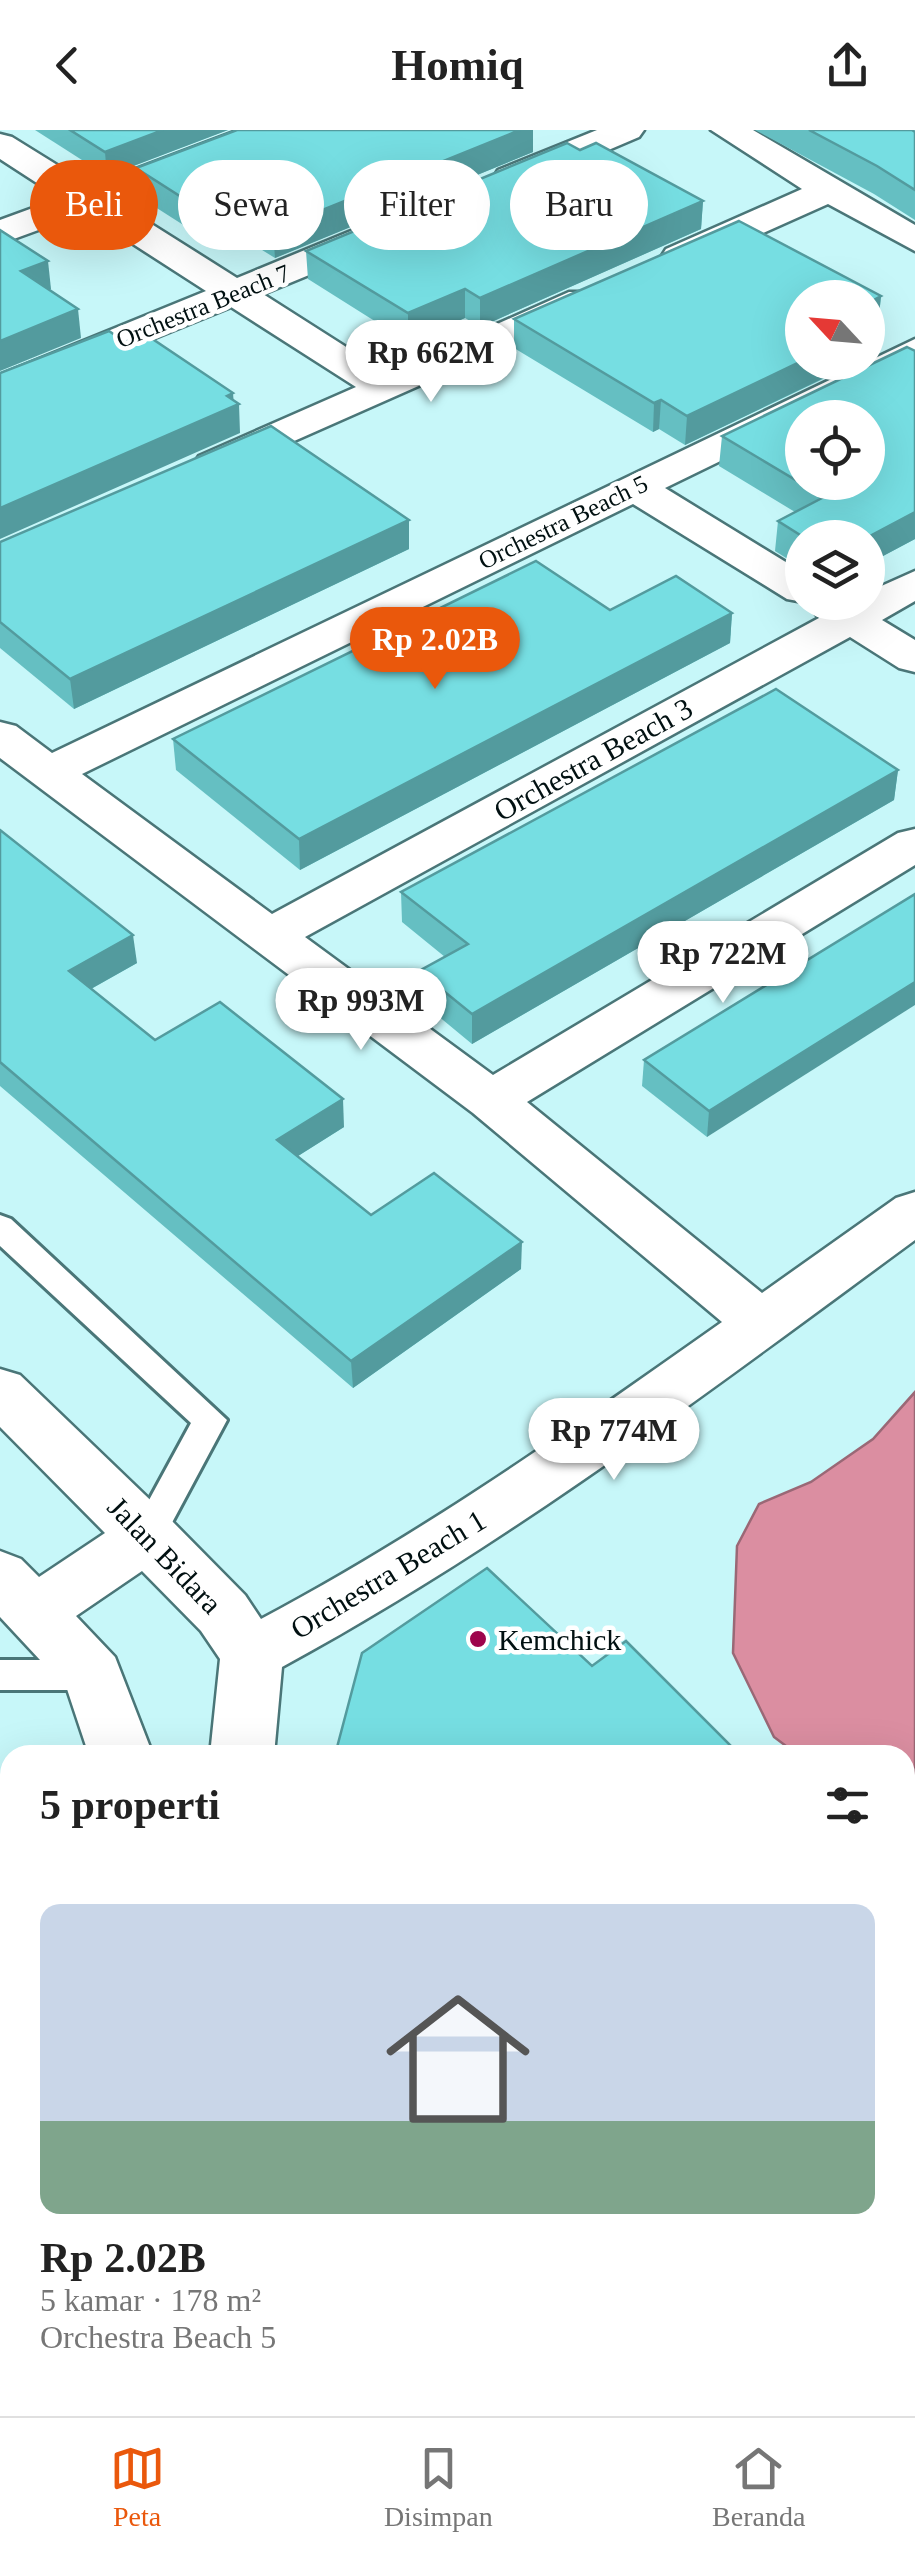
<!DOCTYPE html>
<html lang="id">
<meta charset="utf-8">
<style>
:root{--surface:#fff;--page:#f2f2f2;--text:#222;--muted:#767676;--line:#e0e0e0;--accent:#ea580c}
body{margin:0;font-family:Georgia,serif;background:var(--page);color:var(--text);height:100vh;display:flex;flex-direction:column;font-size:38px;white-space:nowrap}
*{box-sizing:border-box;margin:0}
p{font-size:32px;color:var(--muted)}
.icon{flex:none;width:55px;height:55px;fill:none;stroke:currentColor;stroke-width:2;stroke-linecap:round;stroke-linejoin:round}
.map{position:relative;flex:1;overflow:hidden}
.details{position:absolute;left:0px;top:1615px;width:915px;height:672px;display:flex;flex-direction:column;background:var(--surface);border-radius:30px 30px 0 0;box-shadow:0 10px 40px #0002}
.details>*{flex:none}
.banner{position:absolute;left:30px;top:30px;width:855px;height:90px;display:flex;gap:20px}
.needle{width:65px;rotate:296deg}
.fabs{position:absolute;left:785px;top:150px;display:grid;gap:20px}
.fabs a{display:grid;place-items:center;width:100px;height:100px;border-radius:50%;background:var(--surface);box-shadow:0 10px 40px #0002;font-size:50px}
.price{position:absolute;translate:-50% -85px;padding:0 22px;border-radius:35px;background:#fff;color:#222;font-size:32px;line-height:65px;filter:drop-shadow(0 2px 5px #0008)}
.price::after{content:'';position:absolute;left:50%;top:60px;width:30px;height:22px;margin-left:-15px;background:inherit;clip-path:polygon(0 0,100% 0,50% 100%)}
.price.active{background:var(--accent);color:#fff}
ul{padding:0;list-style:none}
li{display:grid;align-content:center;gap:20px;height:530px;padding:0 40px}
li+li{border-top:2px solid var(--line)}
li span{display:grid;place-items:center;height:310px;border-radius:20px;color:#555}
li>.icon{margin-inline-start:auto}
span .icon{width:180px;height:180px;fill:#fffc;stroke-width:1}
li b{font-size:42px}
h2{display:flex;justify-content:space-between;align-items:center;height:120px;padding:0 40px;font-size:42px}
.tag{padding:0 35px;border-radius:45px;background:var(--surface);box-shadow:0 10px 40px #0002;font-size:35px;line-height:90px}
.tag.active{background:var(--accent);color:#fff}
header{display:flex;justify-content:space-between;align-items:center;height:130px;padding:0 40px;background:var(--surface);font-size:45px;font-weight:700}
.tabs{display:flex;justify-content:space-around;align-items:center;height:140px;border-top:2px solid var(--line);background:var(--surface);font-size:28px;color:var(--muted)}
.tabs a{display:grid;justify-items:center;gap:5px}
.tabs .active{color:var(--accent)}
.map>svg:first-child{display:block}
.water{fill:#db8ea1;stroke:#9a6876;stroke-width:2.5}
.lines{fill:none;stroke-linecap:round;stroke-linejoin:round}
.service-casing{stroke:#4a7678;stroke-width:6}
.minor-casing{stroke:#4a7678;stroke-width:5}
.service{fill:#fff;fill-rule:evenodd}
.minor{fill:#fff;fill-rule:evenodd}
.wall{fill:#65bfc2}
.shaded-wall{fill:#539b9e}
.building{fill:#76dee2;stroke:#539b9e;stroke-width:2.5;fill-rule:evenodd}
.poi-dot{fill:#9e054c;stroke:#fff;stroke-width:4}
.labels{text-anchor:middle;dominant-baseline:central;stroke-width:9;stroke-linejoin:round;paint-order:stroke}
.far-street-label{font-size:25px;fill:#011011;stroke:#fff}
.street-label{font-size:30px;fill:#011011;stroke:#fff}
.poi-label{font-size:30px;fill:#011011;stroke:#fff;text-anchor:start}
</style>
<header><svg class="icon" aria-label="back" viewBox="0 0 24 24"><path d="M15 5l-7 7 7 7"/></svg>Homiq<svg class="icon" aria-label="share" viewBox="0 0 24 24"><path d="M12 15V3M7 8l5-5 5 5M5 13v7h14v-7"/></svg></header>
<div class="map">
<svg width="915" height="2286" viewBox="0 0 915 2286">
<rect width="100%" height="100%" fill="#c7f7f9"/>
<path class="water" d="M915 1262V1713L905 1709V1625H798L774 1607 733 1523 737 1416 759 1374 811 1352 873 1309Z"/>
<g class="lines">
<defs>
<g id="service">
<path d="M0 1085 11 1089 227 1290 160 1415 148 1419 136 1415 130 1405 191 1293 0 1116Z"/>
<path d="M0 1530H93L106 1534 111 1545 106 1556 93 1560H0Z"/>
</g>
<g id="minor">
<path d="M239 0H288L283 7 115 71 237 148 363 96H389L394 104 389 112 263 164 387 243 569 162H595L601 170 595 178 213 347 199 344 193 335 199 326 356 257 231 177 0 271V245L206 161 85 83 0 114V90L60 68 0 29V4L12 7 91 56Z"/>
<path d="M597 0H644L639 7 524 56H498L493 48 498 40Z"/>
<path d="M711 0H753L915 95V121L828 74 692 135H666L661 127 666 119 802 59Z"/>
<path d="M915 209V236L665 358 802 442 803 472 787 469 633 374 82 644 272 784 819 488 806 472H868V462L915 441V471L882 490 915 510V542L899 538 850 507 305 807 493 945 898 703 915 699V735L527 972 762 1163 896 1068 915 1062V1110C709 1261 507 1415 282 1537L274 1625H210L220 1529 201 1501 142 1441 76 1486 115 1527 153 1625H89L67 1559 0 1487V1421L21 1429 39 1447 105 1403 0 1297V1239L20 1245 169 1388 245 1465 261 1489C423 1403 572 1298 722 1192L473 983 0 628V592L16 596 52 623Z"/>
<path d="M915 2245V2286H805L801 2278H905V2249Z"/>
<path d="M523 2278H614L618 2286H527Z"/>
</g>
</defs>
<use href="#service" class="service-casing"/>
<use href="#minor" class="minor-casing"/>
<use href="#service" class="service"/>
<use href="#minor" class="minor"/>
</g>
<g class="wall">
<path d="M35 0H228L107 46Z"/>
<path d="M237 0H533V22L275 128 223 96 199 105 138 66 136 38Z"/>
<path d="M755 0H912L915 2V90L874 64Z"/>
<path d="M580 20 703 71 701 99 480 197 465 188 408 212 308 149 306 121Z"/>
<path d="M881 166 878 195 872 198 869 227 685 315 659 299 653 302 514 218V189Z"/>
<path d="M915 221V409L868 434V408H802V438L775 421 778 391 795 382 719 336 722 306Z"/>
<path d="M0 412 409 419 74 579 0 518Z"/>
<path d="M610 480 732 483 730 513 300 740 176 640 173 609Z"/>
<path d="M898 640 894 670 472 914 420 871 419 841 445 827 402 792 401 762Z"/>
<path d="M0 700 137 833 91 859 155 910 344 997 298 1026 371 1085 521 1139 353 1258 0 956Z"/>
<path d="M915 764 707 1007 642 956 644 930Z"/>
</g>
<g class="shaded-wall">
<path d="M163 0H228L107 46 105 22Z"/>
<path d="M520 0H533V22L275 128 273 100Z"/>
<path d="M221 67 223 96 199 105 197 77Z"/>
<path d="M703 71 701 99 480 197V168Z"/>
<path d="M48 131 51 159 25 169 21 141Z"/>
<path d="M465 159V188L408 212V183Z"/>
<path d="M881 166 878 195 868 200V173Z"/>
<path d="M78 179 81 208 0 241V211Z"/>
<path d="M873 198 869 227 868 228V200Z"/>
<path d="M802 231V232H857L685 315 687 286Z"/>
<path d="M233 263 234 276 239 274 240 303 0 409V378Z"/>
<path d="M661 270 659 299 653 302 654 273Z"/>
<path d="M915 382V409L868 434V408H866Z"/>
<path d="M409 390V419L74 579 70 549Z"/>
<path d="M732 483 730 513 300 740 299 709Z"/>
<path d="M898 640 894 670 472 914V884Z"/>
<path d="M133 805 137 833 73 869 69 841Z"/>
<path d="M915 852V875L707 1007 709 981Z"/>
<path d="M343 969 344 997 279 1038 277 1010Z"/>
<path d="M522 1112 521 1139 353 1258 351 1231Z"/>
<path d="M915 2054V2073L905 2080V2061Z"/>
</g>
<g class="building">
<path d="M70 0H163L105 22Z"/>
<path d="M237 0H520L273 100 221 67 197 77 136 38Z"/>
<path d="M809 0H912L915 2V60L877 36Z"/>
<path d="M567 13 580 20 596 13 703 71 480 168 465 159 408 183 306 121Z"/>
<path d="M739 91 881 166 868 173V168H802V231L687 286 661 270 654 273 514 189Z"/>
<path d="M0 100 48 131 21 141 78 179 0 211Z"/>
<path d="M109 201 125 212 145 204 233 263 227 266 239 274 0 378V243Z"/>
<path d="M907 217 915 221V382L866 408H805L778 391 824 367 722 306ZM802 288H868V352H802Z"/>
<path d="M271 296 409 390 70 549 0 492V412Z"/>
<path d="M536 431 610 480 676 446 732 483 299 709 173 609Z"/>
<path d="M776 559 898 640 472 884 419 841 468 814 401 762Z"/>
<path d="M0 700 133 805 69 841 155 910 220 872 343 969 277 1010 371 1085 434 1043 522 1112 351 1231 0 932Z"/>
<path d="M915 764V852L709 981 644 930Z"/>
<path d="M487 1438 592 1536 626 1511 740 1625H335L362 1523Z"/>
<path d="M905 1830 915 1839V2054L905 2061Z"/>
</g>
<circle class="poi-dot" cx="478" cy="1509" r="10"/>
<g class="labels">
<g class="far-street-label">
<text transform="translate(203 176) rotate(-22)">Orchestra Beach 7</text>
<text transform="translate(563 392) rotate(-26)">Orchestra Beach 5</text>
</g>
<g class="street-label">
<text transform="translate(593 629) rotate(-29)">Orchestra Beach 3</text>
<text transform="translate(165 1425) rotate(46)">Jalan Bidara</text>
<text transform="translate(388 1444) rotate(-31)">Orchestra Beach 1</text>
</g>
<g class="poi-label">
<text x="498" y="1509">Kemchick</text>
</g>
</g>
</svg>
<div class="fabs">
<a><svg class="needle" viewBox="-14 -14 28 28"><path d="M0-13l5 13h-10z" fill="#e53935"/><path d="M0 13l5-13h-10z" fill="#767676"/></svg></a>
<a><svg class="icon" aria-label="locate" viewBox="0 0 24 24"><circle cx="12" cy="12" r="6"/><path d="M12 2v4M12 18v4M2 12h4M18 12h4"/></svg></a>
<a><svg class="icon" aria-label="layers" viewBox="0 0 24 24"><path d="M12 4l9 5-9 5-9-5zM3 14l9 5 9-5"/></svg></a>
</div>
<b class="price" style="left:431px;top:275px">Rp 662M</b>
<b class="price active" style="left:435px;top:562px">Rp 2.02B</b>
<b class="price" style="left:723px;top:876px">Rp 722M</b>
<b class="price" style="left:361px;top:923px">Rp 993M</b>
<b class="price" style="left:614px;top:1353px">Rp 774M</b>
<div class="banner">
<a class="tag active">Beli</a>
<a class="tag">Sewa</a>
<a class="tag">Filter</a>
<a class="tag">Baru</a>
</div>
<section class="details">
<h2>5 properti<svg class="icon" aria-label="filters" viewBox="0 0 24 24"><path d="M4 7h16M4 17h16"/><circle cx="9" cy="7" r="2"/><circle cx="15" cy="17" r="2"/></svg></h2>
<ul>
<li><span style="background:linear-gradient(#c9d6e8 70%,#7fa58c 0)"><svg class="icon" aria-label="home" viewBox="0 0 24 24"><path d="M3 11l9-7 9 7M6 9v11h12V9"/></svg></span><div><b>Rp 2.02B</b><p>5 kamar · 178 m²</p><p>Orchestra Beach 5</p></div></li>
</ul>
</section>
</div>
<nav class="tabs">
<a class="active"><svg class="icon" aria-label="map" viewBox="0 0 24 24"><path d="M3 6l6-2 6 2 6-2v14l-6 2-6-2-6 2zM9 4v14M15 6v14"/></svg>Peta</a>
<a><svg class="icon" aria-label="saved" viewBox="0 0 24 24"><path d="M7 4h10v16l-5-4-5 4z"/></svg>Disimpan</a>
<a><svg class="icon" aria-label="home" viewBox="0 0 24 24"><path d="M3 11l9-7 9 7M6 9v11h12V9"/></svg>Beranda</a>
</nav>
